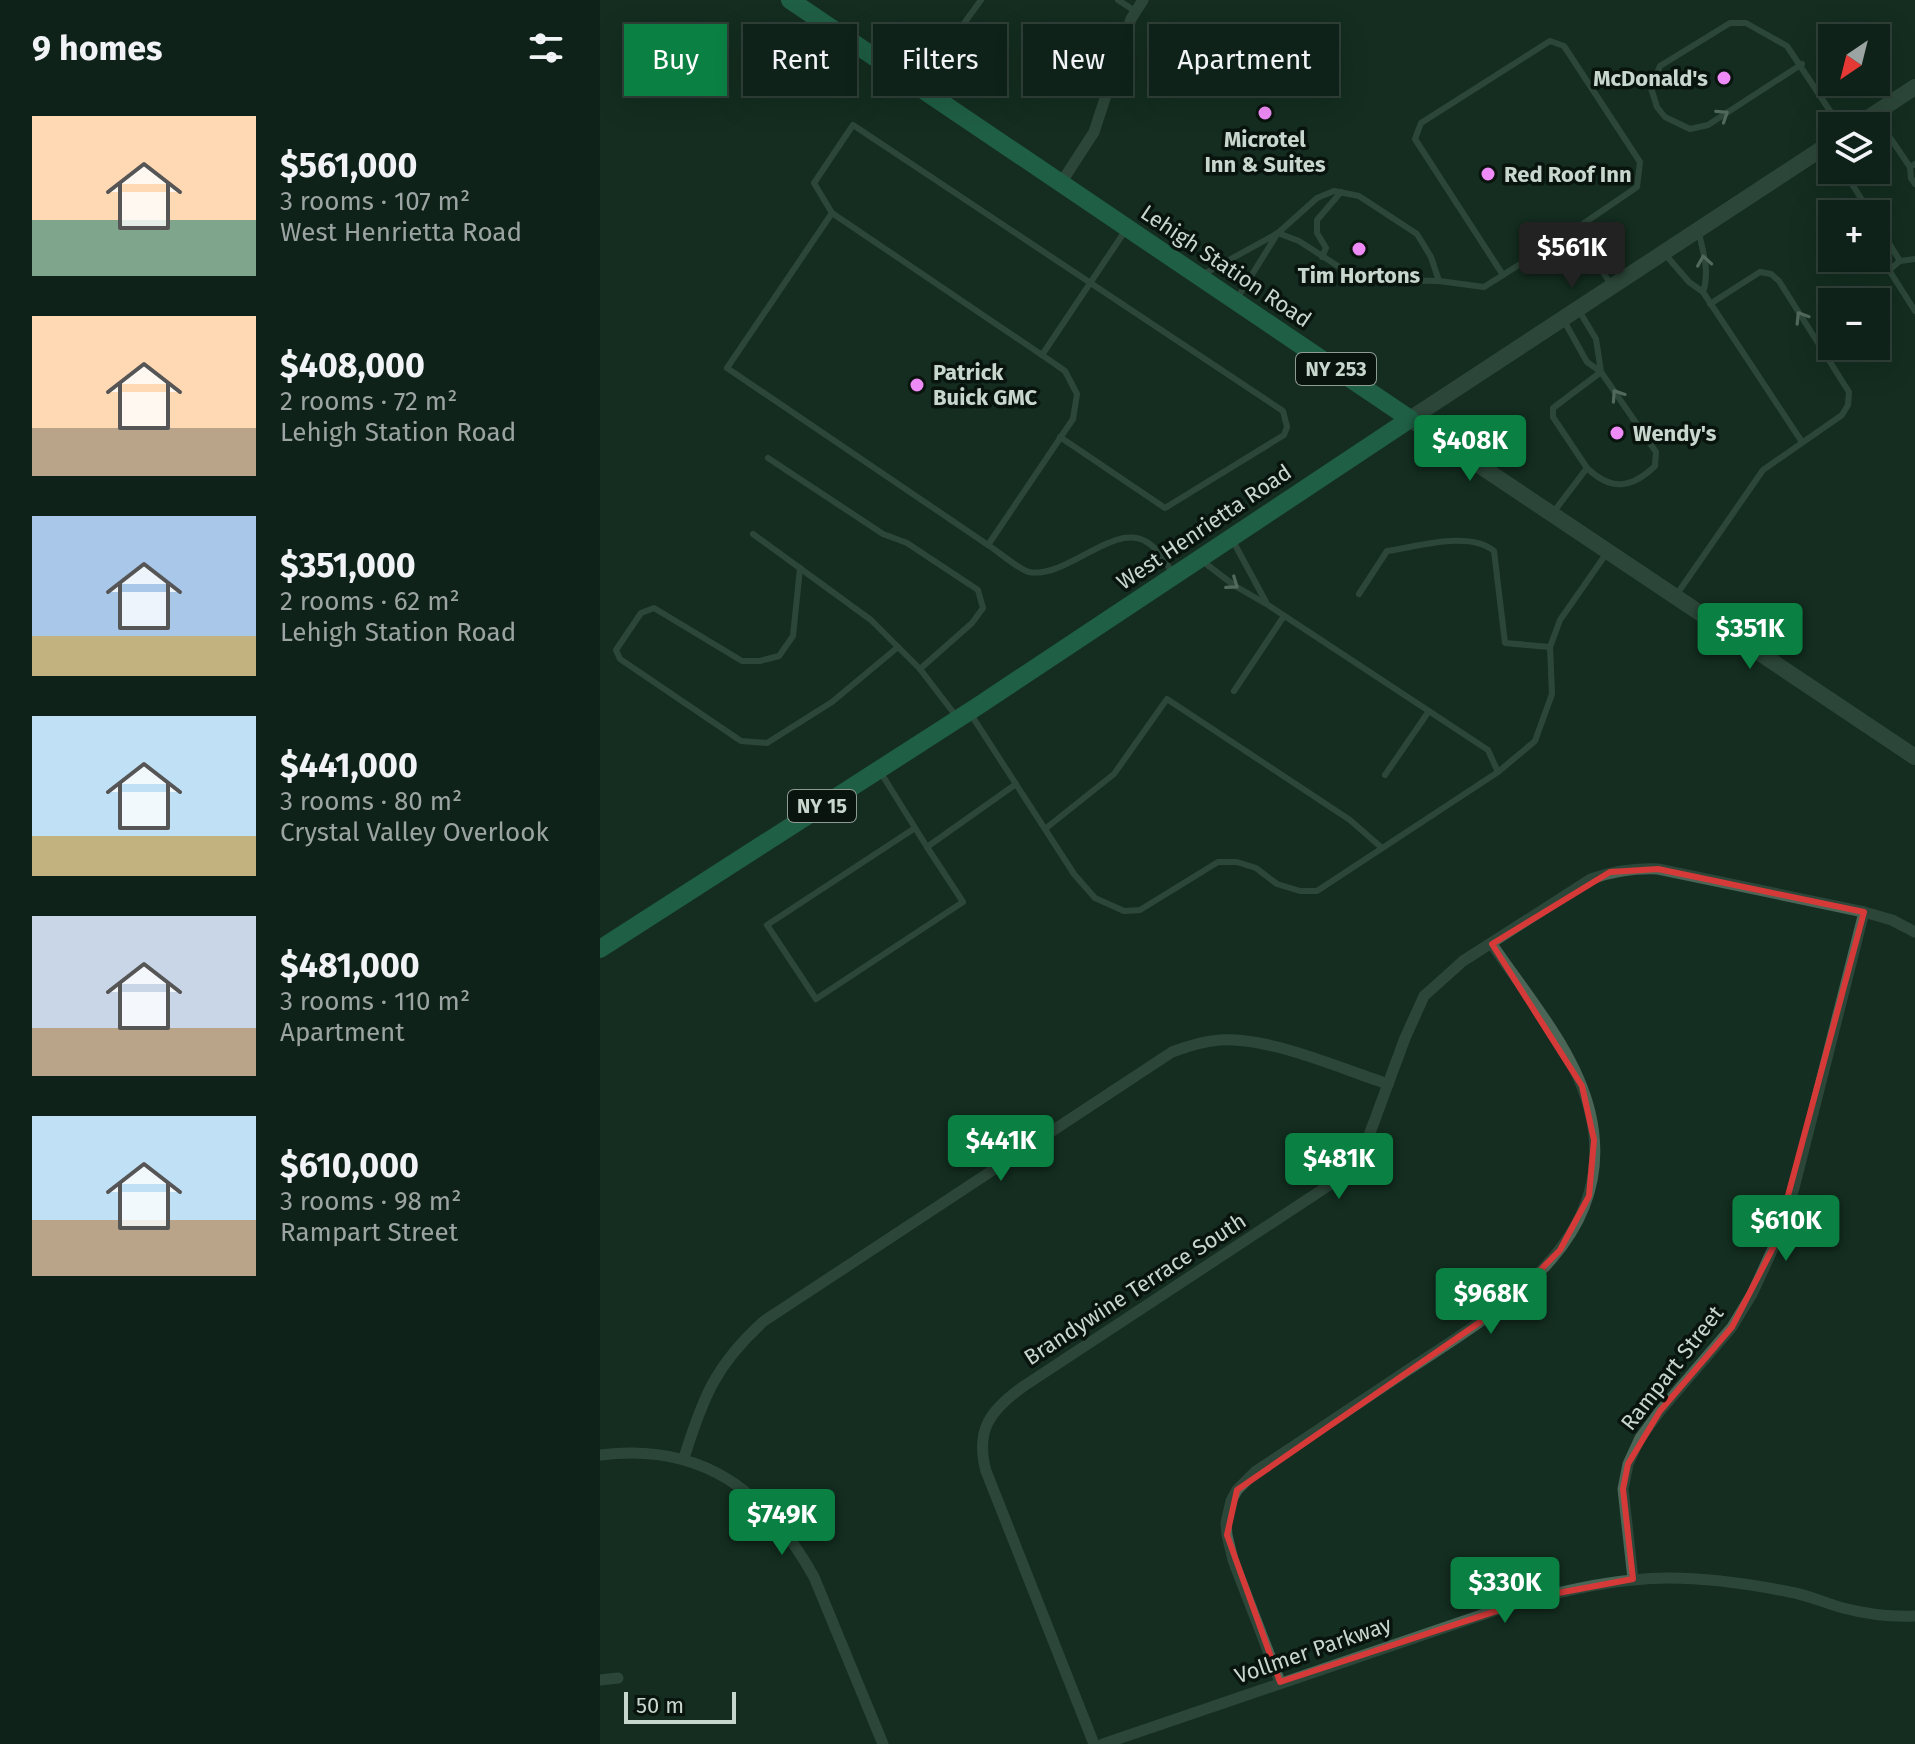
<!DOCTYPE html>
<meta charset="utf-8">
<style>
:root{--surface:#0f2219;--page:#1d2f26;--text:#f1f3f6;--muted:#9ba4a2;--line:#2f3f38;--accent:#0b8043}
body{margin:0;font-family:"Fira Sans",sans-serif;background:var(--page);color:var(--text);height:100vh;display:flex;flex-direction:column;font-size:30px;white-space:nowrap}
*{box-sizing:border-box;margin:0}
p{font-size:26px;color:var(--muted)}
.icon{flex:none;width:44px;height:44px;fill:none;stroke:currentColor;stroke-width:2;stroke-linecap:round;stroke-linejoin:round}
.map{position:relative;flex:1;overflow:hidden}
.side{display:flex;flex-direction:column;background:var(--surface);width:600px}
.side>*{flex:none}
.banner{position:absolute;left:24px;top:24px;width:760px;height:72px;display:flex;gap:16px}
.needle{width:52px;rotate:215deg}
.tools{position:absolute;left:1218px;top:24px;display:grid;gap:16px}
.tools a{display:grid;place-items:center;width:72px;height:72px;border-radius:0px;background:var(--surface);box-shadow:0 8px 32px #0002,0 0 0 2px var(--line);font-size:40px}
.scale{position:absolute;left:24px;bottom:20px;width:112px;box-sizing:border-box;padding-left:8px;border:4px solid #c8d7ce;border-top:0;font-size:22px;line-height:28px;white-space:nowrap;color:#c8d7ce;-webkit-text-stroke:6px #09140e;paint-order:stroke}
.price{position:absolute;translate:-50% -68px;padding:0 18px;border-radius:8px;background:var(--accent);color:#fff;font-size:26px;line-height:52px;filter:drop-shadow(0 2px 4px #0008)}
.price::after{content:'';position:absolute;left:50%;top:48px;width:24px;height:18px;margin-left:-12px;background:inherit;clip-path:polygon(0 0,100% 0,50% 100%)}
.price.selected{background:#222;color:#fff}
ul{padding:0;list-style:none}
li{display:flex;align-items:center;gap:24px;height:200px;padding:0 32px}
li span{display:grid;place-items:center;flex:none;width:224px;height:160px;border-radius:0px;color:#555}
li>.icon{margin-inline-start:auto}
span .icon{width:96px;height:96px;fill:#fffc;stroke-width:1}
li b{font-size:34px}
h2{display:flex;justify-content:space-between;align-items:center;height:96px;padding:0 32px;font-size:34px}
.pill{padding:0 28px;border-radius:0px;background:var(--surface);box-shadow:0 8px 32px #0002,0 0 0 2px var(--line);font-size:28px;line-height:72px}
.pill.selected{background:var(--accent);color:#fff}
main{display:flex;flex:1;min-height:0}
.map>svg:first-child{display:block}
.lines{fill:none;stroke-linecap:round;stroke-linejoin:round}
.lane{stroke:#4b6657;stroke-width:6}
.street{stroke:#4b6657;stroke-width:11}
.secondary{stroke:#4b6657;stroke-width:16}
.primary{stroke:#2d9c71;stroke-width:18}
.oneway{stroke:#9cafa4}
.marked{fill:none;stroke:#d53a39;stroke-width:6;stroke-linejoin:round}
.poi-dot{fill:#ef8bf7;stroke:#09140e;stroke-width:3}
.labels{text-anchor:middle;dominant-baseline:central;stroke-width:7;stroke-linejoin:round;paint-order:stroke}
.shield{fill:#09140e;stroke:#8f9c94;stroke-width:2}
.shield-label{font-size:20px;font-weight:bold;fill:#c8d7ce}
.poi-label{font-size:22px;font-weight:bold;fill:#c8d7ce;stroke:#09140e;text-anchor:start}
.street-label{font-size:22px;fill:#c8d7ce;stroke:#09140e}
</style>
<main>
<section class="side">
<h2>9 homes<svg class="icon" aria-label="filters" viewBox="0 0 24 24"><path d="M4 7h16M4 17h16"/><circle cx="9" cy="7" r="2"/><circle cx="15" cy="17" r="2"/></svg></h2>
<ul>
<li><span style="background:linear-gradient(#ffd9b3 65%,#7fa58c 0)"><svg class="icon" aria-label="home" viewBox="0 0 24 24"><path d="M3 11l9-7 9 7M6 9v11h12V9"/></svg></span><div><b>$561,000</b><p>3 rooms · 107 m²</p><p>West Henrietta Road</p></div></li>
<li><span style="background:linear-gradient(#ffd9b3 70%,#b9a48a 0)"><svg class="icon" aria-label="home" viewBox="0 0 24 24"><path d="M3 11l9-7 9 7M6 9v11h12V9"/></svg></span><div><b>$408,000</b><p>2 rooms · 72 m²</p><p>Lehigh Station Road</p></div></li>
<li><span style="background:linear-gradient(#a9c7e8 75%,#c2b280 0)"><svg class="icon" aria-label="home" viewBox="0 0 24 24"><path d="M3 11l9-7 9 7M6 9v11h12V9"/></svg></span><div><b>$351,000</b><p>2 rooms · 62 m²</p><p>Lehigh Station Road</p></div></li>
<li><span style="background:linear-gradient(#bfe0f5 75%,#c2b280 0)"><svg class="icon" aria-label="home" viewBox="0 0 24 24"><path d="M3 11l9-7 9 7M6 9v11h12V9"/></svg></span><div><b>$441,000</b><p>3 rooms · 80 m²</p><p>Crystal Valley Overlook</p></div></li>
<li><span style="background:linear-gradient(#c9d6e8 70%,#b9a48a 0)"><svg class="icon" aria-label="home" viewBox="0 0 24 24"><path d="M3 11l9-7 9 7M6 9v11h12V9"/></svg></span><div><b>$481,000</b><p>3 rooms · 110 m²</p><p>Apartment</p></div></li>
<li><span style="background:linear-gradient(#bfe0f5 65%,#b9a48a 0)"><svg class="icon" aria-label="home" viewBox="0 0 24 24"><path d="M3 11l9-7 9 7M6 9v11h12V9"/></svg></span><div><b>$610,000</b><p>3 rooms · 98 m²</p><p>Rampart Street</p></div></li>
</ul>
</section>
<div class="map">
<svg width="1315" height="1744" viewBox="0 0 1315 1744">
<rect width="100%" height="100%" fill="#142e21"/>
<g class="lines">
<g class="lane">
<path d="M518 0 535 11"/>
<path d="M1202 64 1108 125 1090 129 1065 117 1057 107 1051 88 1060 66 1130 23H1146L1187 46 1240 126"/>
<path d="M320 84 381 0"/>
<path d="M1276 117 1310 167 1315 164"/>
<path d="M1310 167 1311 178 1315 184"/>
<path d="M1243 170 1271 214"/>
<path d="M232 213 214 183 253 125 683 411 687 427 684 435 565 508 460 437"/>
<path d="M1276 222 1300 261"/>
<path d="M974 230 1037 187 1040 162 964 46 950 41 821 123 815 139 903 275 974 230 1011 284"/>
<path d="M525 231 442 355 465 371 477 394 473 419 388 545C398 551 419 570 429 572 466 579 513 523 545 541 557 547 565 562 573 573"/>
<path d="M678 233 699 241 758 279 839 281"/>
<path d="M1099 233C1103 252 1110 272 1103 292"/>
<path d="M1064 253 1089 282 1103 292 1202 442"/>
<path d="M722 257 726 248 717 233V220L741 192"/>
<path d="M1315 259 1300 261 1289 270 1315 311"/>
<path d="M602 275 678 233 717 198 734 191 759 196 817 234 831 257 839 281 884 287 903 275"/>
<path d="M638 297 676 236"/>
<path d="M978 309 996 339 1001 372"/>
<path d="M963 319 987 362 1001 372 1056 452 1055 466C1031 489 1011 491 987 468"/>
<path d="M168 458 283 534 307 543 378 590 383 608 372 623 320 669"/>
<path d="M952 514 987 468 953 417V408L1001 372"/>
<path d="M153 534 271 620 320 669 356 716"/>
<path d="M633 541 666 602"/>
<path d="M388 545 127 368 232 213 442 355"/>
<path d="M601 560 635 586 668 605 888 750 898 772"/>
<path d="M200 568 193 636 179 656 160 661H142L54 608 41 613 16 650 20 659 141 741 167 743 232 702 298 647"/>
<path d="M759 594 787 551C817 547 869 530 894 551L905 643 950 647"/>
<path d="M1077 594 1163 470 1242 415 1248 405 1249 392 1179 281 1171 274 1160 272 1110 304"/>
<path d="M634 691 684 616"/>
<path d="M370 713 474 874 495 898 524 911 540 910 618 862H637L656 868 677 884 700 891H717L898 772 935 741 952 694 950 647 960 620 1006 554"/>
<path d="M281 773 327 847 416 784"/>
<path d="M785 775 829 711"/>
<path d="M315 828 167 925 216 999 363 902 327 847"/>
<path d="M445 829 514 774 567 699 750 820 782 848"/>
</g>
<g class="street">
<path d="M461 183 494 132 531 19 543 0"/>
<path d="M0 1455C102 1442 166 1491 214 1577L283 1744"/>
<path d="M84 1458C103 1397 116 1364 164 1321L572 1052C588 1046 603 1041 620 1040 671 1037 739 1068 788 1084"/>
<path d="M1033 1579 1023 1489 1028 1464 1040 1438 1060 1411 1132 1327 1152 1294 1175 1244 1194 1188 1264 912"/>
<path d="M0 1680 18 1678"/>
<path d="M680 1682 633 1560 627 1535 626 1523 631 1501 637 1490 656 1471C707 1438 757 1404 808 1370 899 1310 1021 1241 990 1112 975 1050 927 996 892 944"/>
<path d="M494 1744 386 1471C375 1430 390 1410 424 1386L740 1178 764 1149 805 1038 824 996 863 961 991 879C1014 871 1034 868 1058 869L1264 912 1292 920 1315 932"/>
<path d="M503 1744 902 1608C942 1596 991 1584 1033 1580 1084 1574 1140 1582 1190 1592 1208 1595 1225 1603 1243 1608 1266 1614 1291 1617 1315 1616"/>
</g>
<g class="secondary">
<path d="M1256 126 1315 87"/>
<path d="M1232 142 810 419 1315 757"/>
</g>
<path class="primary" d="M0 949 378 706 810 419 190 0"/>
</g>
<defs><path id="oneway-chevron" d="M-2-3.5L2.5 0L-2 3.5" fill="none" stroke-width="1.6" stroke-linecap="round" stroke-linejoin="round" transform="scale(2)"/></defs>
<g class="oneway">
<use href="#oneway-chevron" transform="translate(1123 115) rotate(-33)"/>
<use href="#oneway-chevron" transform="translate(1104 261) rotate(-99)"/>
<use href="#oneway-chevron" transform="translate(1201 317) rotate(-122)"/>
<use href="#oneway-chevron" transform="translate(1017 395) rotate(-124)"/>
<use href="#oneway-chevron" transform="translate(633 584) rotate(35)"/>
</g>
<path d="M0 0H1315V1744H0ZM1058 869 1264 912 1175 1244 1132 1327 1060 1411 1028 1464 1023 1489 1033 1579 942 1596 680 1682 627 1535 637 1490 909 1302 960 1250 989 1196 994 1140 982 1086 892 944 1010 872Z" fill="#142e21" fill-opacity=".55" fill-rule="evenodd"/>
<path class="marked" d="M1058 869 1264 912 1175 1244 1132 1327 1060 1411 1028 1464 1023 1489 1033 1579 942 1596 680 1682 627 1535 637 1490 909 1302 960 1250 989 1196 994 1140 982 1086 892 944 1010 872Z"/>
<g class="poi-dot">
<circle cx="1124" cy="78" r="8"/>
<circle cx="665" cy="113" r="8"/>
<circle cx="888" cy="174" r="8"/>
<circle cx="759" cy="249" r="8"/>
<circle cx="317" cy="385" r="8"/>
<circle cx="1017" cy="433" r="8"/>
</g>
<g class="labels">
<g class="shield">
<rect x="696" y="353" width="80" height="32" rx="6"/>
<rect x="188" y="790" width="68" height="32" rx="6"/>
</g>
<g class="shield-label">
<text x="736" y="369">NY 253</text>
<text x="222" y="806">NY 15</text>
</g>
<g class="poi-label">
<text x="1108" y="78" text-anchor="end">McDonald's</text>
<text x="665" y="139" text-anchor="middle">Microtel<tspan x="665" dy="25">Inn &amp; Suites</tspan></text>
<text x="904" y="174">Red Roof Inn</text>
<text x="759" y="275" text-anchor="middle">Tim Hortons</text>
<text x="333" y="372">Patrick<tspan x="333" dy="25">Buick GMC</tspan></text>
<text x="1033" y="433">Wendy's</text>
</g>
<g class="street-label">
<text transform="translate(626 266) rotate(34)">Lehigh Station Road</text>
<text transform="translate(604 527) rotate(-34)">West Henrietta Road</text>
<text transform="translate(535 1289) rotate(-33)">Brandywine Terrace South</text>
<text transform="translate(1072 1368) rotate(-52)">Rampart Street</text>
<text transform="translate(713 1650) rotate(-19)">Vollmer Parkway</text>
</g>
</g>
</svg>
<div class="tools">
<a><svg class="needle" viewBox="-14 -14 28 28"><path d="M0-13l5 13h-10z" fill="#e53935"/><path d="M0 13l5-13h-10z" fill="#9ba4a2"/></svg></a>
<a><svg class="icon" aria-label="layers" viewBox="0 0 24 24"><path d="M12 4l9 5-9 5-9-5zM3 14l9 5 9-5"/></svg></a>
<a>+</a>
<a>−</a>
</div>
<div class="scale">50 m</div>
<b class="price selected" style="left:972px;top:290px">$561K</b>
<b class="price" style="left:870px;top:483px">$408K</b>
<b class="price" style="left:1150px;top:671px">$351K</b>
<b class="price" style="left:401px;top:1183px">$441K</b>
<b class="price" style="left:739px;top:1201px">$481K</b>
<b class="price" style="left:1186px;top:1263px">$610K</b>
<b class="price" style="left:891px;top:1336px">$968K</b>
<b class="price" style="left:182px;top:1557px">$749K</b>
<b class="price" style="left:905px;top:1625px">$330K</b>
<div class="banner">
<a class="pill selected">Buy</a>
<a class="pill">Rent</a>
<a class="pill">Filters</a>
<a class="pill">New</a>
<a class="pill">Apartment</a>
</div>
</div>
</main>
